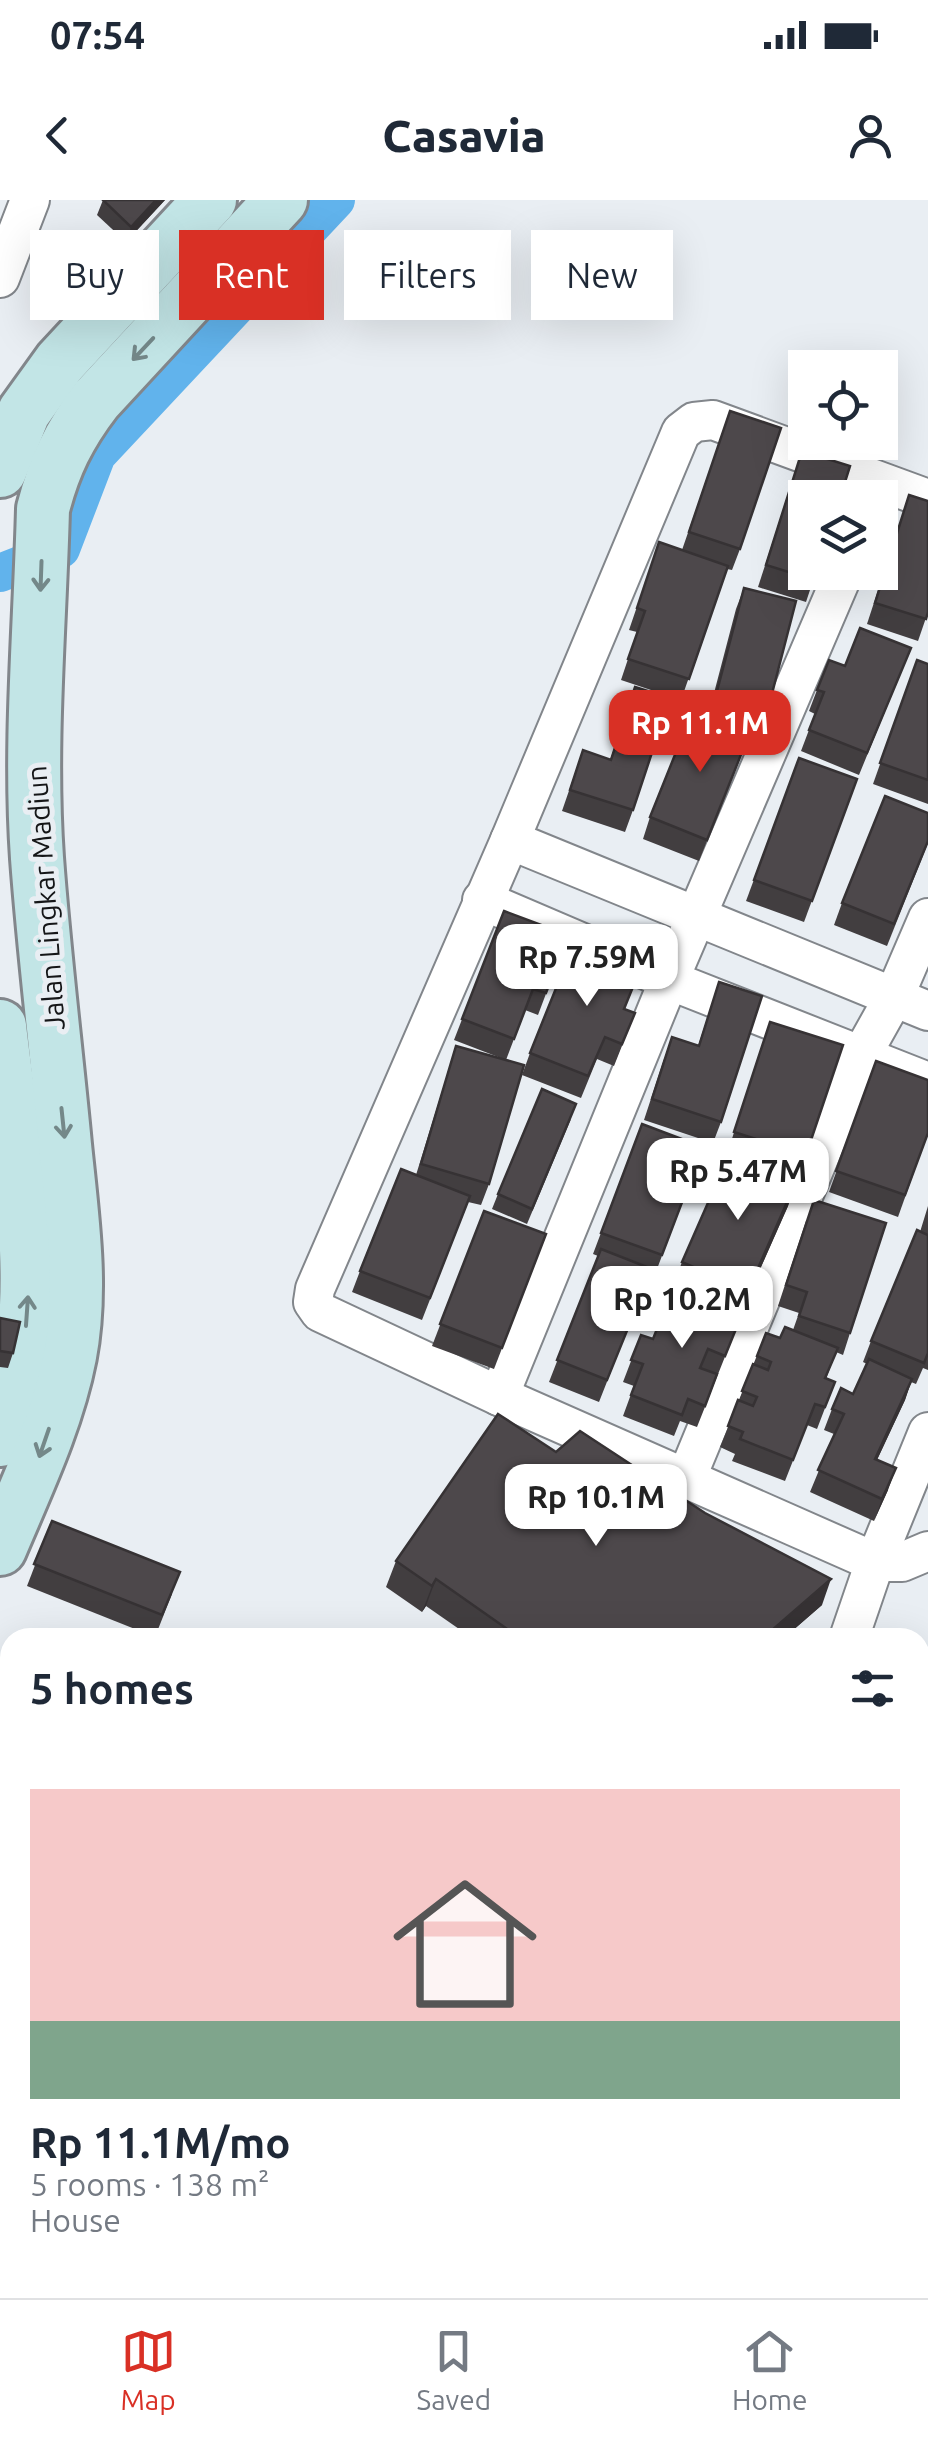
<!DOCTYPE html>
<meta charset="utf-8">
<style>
:root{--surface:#fff;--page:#f6f6f7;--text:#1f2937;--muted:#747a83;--line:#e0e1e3;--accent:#d93025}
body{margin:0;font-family:Ubuntu,sans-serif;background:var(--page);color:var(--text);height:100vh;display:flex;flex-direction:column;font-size:38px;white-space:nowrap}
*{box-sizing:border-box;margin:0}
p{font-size:32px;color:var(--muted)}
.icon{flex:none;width:55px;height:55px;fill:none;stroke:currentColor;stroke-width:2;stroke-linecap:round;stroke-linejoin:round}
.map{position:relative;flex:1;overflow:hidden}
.panel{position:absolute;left:0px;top:1428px;width:930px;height:672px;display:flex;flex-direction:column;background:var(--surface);border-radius:30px 30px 0 0;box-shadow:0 10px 40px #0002}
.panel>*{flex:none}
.banner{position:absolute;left:30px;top:30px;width:870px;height:90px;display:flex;gap:20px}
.fabs{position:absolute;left:788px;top:150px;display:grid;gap:20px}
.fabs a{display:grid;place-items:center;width:110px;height:110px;border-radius:0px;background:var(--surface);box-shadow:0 10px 40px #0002;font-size:50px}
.price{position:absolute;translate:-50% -85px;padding:0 22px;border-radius:20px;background:#fff;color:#222;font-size:32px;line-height:65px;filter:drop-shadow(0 2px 5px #0008)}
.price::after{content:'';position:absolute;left:50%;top:60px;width:30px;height:22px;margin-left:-15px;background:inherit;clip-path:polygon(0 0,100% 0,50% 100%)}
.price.on{background:var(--accent);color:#fff}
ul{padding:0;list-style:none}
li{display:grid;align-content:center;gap:20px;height:530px;padding:0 30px}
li+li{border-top:2px solid var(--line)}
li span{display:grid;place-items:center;height:310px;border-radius:0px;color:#555}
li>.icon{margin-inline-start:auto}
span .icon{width:180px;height:180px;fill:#fffc;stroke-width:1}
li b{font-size:42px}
h2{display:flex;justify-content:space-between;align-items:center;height:120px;padding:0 30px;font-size:42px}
.pill{padding:0 35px;border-radius:0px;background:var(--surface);box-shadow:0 10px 40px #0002;font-size:35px;line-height:90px}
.pill.on{background:var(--accent);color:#fff}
.status{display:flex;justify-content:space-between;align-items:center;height:70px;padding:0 50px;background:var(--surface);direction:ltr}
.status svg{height:28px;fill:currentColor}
header{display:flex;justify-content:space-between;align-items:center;height:130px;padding:0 30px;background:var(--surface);font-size:45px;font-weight:800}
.dock{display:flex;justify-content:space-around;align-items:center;height:140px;border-top:2px solid var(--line);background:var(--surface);font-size:28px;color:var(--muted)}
.dock a{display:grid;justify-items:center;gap:5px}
.dock .on{color:var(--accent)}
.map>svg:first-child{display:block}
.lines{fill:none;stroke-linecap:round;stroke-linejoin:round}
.canal{stroke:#61b3ec;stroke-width:38}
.lane-casing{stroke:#82868b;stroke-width:22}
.street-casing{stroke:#82868b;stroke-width:42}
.secondary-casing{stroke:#82868b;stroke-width:58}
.highway-casing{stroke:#287678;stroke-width:60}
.lane{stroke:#fff;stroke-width:18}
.street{stroke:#fff;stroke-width:38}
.secondary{stroke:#c2e5e6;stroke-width:52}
.highway{stroke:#33a9ac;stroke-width:55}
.wall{fill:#423e40}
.shaded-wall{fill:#363234}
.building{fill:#4d484b;stroke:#363234;stroke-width:2.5}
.oneway{stroke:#748889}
.labels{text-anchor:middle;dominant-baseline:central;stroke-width:10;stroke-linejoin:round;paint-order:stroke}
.street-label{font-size:28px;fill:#151618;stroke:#e9eef3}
</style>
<div class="status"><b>07:54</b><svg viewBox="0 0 49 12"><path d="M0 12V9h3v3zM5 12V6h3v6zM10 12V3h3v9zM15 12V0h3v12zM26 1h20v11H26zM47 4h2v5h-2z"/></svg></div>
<header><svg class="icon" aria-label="back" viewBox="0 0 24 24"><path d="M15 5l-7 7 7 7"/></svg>Casavia<svg class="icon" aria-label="person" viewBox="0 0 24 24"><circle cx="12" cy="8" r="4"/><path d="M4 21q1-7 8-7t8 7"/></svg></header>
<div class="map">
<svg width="928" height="2098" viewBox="0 0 928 2098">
<rect width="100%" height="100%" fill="#e9eef3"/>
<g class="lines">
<path class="canal" d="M0 373 61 349 97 255 336 0"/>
<defs>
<path id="lane" d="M0 2025 10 2013"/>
<g id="street">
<path d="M0 78 30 0"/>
<path d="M928 299 713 220 694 222 681 232 510 640 315 1089 313 1102 320 1112 499 1196 875 1362H902L928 1351"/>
<path d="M510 640 928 811"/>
<path d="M482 700 669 780 928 882"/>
<path d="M499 1196 669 780 844 372"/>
<path d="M686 1279 861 856 894 797 928 718"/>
<path d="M849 1438 875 1362 928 1232"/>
<path d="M920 1546 928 1548"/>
<path d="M568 2090 599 2098"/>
</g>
<g id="secondary">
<path d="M0 271 24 212 60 162 210 0"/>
<path d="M0 826C16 970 51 1098 0 1240"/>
<path d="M0 1349C26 1287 57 1223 70 1156 83 1088 72 1014 65 945 56 849 44 754 37 658 29 542 40 425 43 309 54 266 69 235 96 200L281 0"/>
</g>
<g id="highway">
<path d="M0 2045 10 2048"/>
<path d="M170 2090 201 2098"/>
<path d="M0 2094 14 2098"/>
</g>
</defs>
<use href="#lane" class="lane-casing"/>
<use href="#street" class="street-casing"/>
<use href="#secondary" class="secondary-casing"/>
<use href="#highway" class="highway-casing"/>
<use href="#lane" class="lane"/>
<use href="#street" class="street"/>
<use href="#secondary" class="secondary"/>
<use href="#highway" class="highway"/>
</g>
<g class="wall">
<path d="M103 0H165L126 42 97 15Z"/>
<path d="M730 211 740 349 732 370 727 369 681 500 621 480 637 432 629 430 659 342 682 350Z"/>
<path d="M802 251 816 372 806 402 758 387Z"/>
<path d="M909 295 928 412 918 441 867 424Z"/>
<path d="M744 388 768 509 760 530 712 517 750 532 699 661 643 639 650 617 708 516 736 409Z"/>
<path d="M911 448 859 575 801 551 815 514 809 511 817 490 845 466Z"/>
<path d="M917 460 928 464V604L873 584Z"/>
<path d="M635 487 633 610 625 632 562 611 583 550 610 560Z"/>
<path d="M799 558 857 579 804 722 746 701Z"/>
<path d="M928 643 887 746 834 725 842 703Z"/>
<path d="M504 711 568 735 538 815 525 810 506 860 454 840Z"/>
<path d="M719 782 721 922 713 943 644 920 664 859 698 846Z"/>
<path d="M624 809 635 813 614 866 597 859 581 898 522 875 530 853Z"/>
<path d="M770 822 806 955 798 977 727 954Z"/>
<path d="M456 846 489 984 481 1005 468 1002 422 1120 352 1092 360 1071 416 975Z"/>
<path d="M876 861 928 933 898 1017 829 992Z"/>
<path d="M571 919 527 1024 492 1009 498 994Z"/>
<path d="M642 924 703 947 654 1077 649 1075 599 1202 549 1182 598 1056 593 1054Z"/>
<path d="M795 984 788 1006 741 1112 725 1105 721 1117 738 1124 697 1227 680 1221 674 1236 623 1216 634 1186 623 1182 641 1135 653 1139 682 1062Z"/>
<path d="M928 1006V1170L923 1168 916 1184 911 1182 905 1200 877 1260 888 1290 874 1321 810 1292 834 1234 824 1230 832 1209 853 1194 867 1164 863 1162 871 1141 920 1032Z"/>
<path d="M484 1011 546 1034 494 1169 432 1146Z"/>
<path d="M806 1021 850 1133 843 1155 836 1152 826 1179 835 1182 817 1229 807 1225 785 1281 732 1261 735 1254 720 1247 766 1133 780 1138 793 1130 799 1113 778 1106Z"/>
<path d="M0 1118 13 1153 8 1168 0 1167Z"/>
<path d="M556 1252 822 1405 784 1438H472L426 1406 422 1412 386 1387 396 1361Z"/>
<path d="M52 1321 172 1394 155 1437 27 1386Z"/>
<path d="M928 1642V1778L920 1777 922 1762H920V1701L927 1702 928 1700 920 1698V1675Z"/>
<path d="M920 1810 928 1812V1910L920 1909Z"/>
<path d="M10 1850V1970L0 1965V1872Z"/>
<path d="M920 1931 928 1933V2043L926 2048 920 2047Z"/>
<path d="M663 2090H744L741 2098H671L661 2096Z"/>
</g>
<g class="shaded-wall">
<path d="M156 0H165L126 42 131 27Z"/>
<path d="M795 984 788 1006 741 1112 748 1091Z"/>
<path d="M912 1179 905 1200 867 1281 875 1259Z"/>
<path d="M896 1268 888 1290 874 1321 882 1299Z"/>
<path d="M436 1379 426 1406 422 1412 432 1386Z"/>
<path d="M831 1379 822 1405 784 1438H763Z"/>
</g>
<g class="building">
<path d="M103 0H156L131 27Z"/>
<path d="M730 211 781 228 740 349 689 332Z"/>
<path d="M802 251 850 266 840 298H805V372H816L814 380 766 365Z"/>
<path d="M909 295 928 301V412L926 419 875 403Z"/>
<path d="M659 342 728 366 689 479 628 459 645 411 637 408Z"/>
<path d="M744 388 796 401 768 509 716 495Z"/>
<path d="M860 428 911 448 867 553 809 530 824 492 817 490 829 460 845 466Z"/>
<path d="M917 460 928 464V580L880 563Z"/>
<path d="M635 487 670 498 633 610 570 590 583 550 611 560Z"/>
<path d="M693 510 750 532 707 640 650 617Z"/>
<path d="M799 558 857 579 812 701 754 680Z"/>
<path d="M885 596 928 613V641L894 724 842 703Z"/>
<path d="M504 711 568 735 546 793 533 789 514 839 462 819Z"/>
<path d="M575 741 641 767 624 809 635 813 622 844 605 837 588 876 530 853Z"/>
<path d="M719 782 762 796 721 922 652 899 672 837 699 846Z"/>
<path d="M770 822 843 845 806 955 734 932Z"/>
<path d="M456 846 524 865 489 984 421 964Z"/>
<path d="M876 861 928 880V933L905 995 836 971Z"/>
<path d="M542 889 576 904 532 1009 498 994Z"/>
<path d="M642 924 703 947 662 1055 601 1033Z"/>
<path d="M729 955 795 984 748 1091 682 1062Z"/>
<path d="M401 969 470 996 430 1098 360 1071Z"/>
<path d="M814 1000 886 1023 850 1133 799 1116 807 1092 786 1085Z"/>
<path d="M484 1011 546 1034 502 1148 440 1124Z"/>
<path d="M917 1030 928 1035V1153L924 1163 871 1141Z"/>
<path d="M601 1049 652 1069 607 1180 557 1160Z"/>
<path d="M675 1084 726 1104 721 1117 738 1124 725 1156 708 1149 700 1168 717 1174 705 1206 688 1199 682 1215 631 1195 643 1164 631 1160 641 1135 653 1139Z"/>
<path d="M0 1118 20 1122 13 1153 0 1151Z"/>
<path d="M785 1127 838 1148 825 1178 835 1182 825 1207 815 1204 793 1260 740 1239 743 1232 728 1226 738 1200 753 1206 757 1197 742 1191 753 1164 768 1170 771 1162 757 1156 766 1133 780 1138Z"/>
<path d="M869 1159 912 1179 875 1259 896 1268 882 1299 818 1270 844 1214 832 1209 841 1188 853 1194Z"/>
<path d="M498 1214 556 1252 580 1231 705 1313 831 1379 763 1438H520L436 1379 432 1386 396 1361Z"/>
<path d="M52 1321 180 1372 162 1415 34 1364Z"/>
<path d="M928 1653V1677L923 1676Z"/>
<path d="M920 1701 928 1702V1740L920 1739Z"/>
<path d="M920 1810 928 1812V1887L922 1886 920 1896Z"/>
<path d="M10 1850V1879L0 1874Z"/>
<path d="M0 1884 10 1888V1945L0 1940Z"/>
<path d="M920 1931 928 1933V2026L920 2024Z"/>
<path d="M920 2051 928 2053V2098H904L906 2090H920Z"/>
<path d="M782 2090H863L861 2098H780Z"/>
</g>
<defs><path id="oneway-shaft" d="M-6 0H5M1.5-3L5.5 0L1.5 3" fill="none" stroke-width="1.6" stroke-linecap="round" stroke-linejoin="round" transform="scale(2.5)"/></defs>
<g class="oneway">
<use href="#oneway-shaft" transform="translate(143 149) rotate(133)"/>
<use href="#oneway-shaft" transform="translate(41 376) rotate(92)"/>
<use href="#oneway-shaft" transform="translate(63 923) rotate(84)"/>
<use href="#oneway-shaft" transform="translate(27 1111) rotate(-86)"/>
<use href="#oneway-shaft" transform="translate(44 1243) rotate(109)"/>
</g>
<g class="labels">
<g class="street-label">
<text transform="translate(45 698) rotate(-94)">Jalan Lingkar Madiun</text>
</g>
</g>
</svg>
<div class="fabs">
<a><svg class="icon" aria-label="locate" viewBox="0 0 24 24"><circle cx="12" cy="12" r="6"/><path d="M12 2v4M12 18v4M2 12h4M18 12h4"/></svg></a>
<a><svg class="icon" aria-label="layers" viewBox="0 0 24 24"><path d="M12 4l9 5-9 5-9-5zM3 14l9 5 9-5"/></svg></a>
</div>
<b class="price on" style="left:700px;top:575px">Rp 11.1M</b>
<b class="price" style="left:587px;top:809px">Rp 7.59M</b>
<b class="price" style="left:738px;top:1023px">Rp 5.47M</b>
<b class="price" style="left:682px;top:1151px">Rp 10.2M</b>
<b class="price" style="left:596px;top:1349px">Rp 10.1M</b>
<div class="banner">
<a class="pill">Buy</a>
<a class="pill on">Rent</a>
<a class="pill">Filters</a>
<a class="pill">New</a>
</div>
<section class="panel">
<h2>5 homes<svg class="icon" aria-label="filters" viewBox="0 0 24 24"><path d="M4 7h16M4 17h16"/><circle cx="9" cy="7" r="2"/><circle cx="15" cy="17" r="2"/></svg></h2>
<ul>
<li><span style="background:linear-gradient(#f6c9c9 75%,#7fa58c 0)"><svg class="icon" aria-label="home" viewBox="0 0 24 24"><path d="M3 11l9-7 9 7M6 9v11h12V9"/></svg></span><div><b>Rp 11.1M/mo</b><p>5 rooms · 138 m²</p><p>House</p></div></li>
</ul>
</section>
</div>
<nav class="dock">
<a class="on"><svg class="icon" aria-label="map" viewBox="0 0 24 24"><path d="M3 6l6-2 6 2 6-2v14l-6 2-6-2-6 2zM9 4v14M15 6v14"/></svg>Map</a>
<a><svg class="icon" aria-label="saved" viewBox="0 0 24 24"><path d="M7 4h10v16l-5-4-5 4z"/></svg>Saved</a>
<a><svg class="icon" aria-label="home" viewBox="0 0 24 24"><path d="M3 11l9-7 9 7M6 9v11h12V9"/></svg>Home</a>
</nav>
